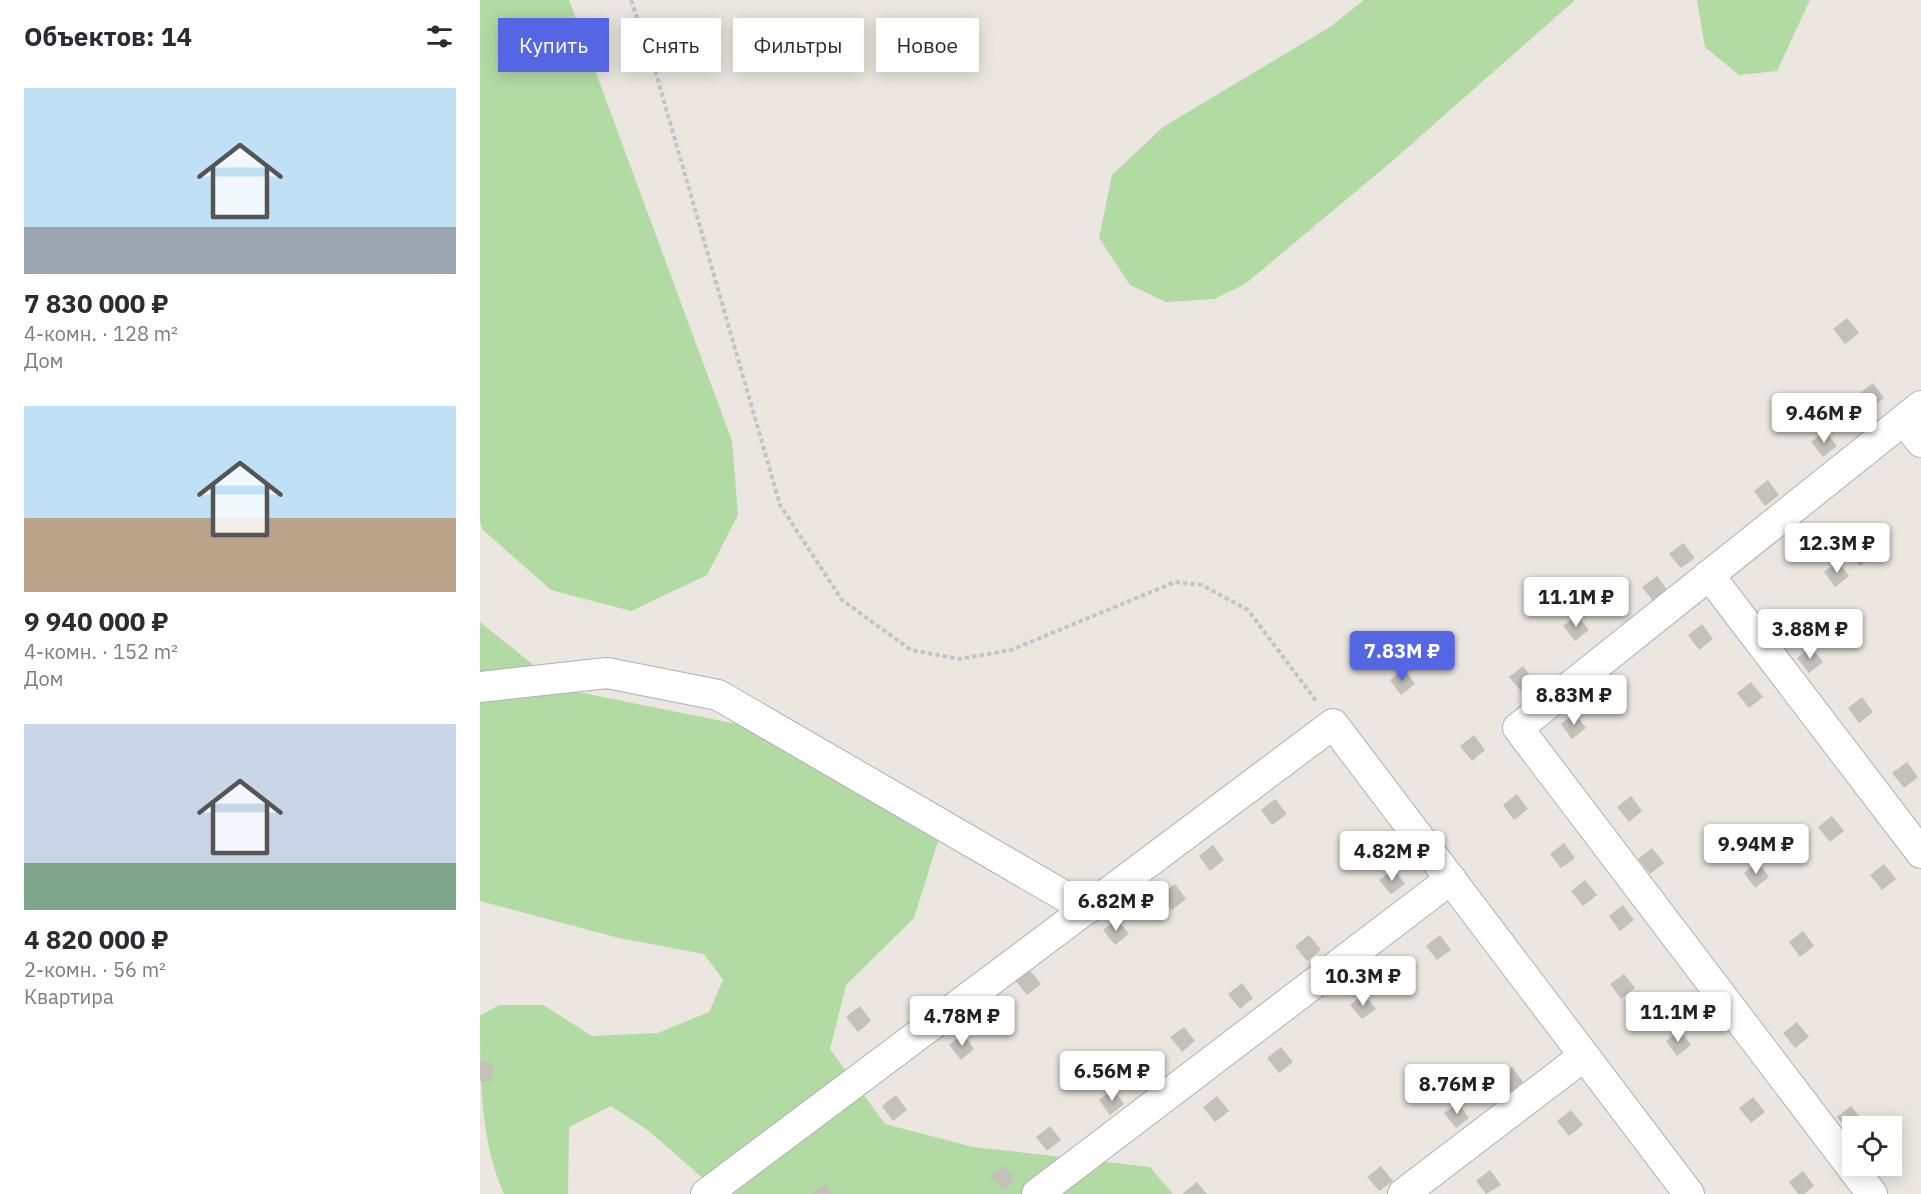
<!DOCTYPE html>
<html lang="ru">
<meta charset="utf-8">
<style>
:root{--surface:#fff;--page:#f2f2f3;--text:#2b2b33;--muted:#7c7c81;--accent:#5466e3}
body{margin:0;font-family:"IBM Plex Sans",sans-serif;background:var(--page);color:var(--text);height:100vh;display:flex;flex-direction:column;font-size:22px;white-space:nowrap}
*{box-sizing:border-box;margin:0}
p{font-size:20px;color:var(--muted)}
.icon{flex:none;width:33px;height:33px;fill:none;stroke:currentColor;stroke-width:2;stroke-linecap:round;stroke-linejoin:round}
.map{position:relative;flex:1;overflow:hidden}
.details{display:flex;flex-direction:column;background:var(--surface);width:480px}
.details>*{flex:none}
.hud{position:absolute;left:18px;top:18px;width:570px;height:54px;display:flex;gap:12px}
.controls{position:absolute;left:1362px;top:1116px;display:grid;gap:12px}
.controls a{display:grid;place-items:center;width:60px;height:60px;border-radius:0px;background:var(--surface);box-shadow:0 3px 15px #0003;font-size:30px}
.price{position:absolute;translate:-50% -51px;padding:0 14px;border-radius:6px;background:#fff;color:#222;font-size:20px;line-height:39px;filter:drop-shadow(0 2px 3px #0008)}
.price::after{content:'';position:absolute;left:50%;top:36px;width:18px;height:14px;margin-left:-9px;background:inherit;clip-path:polygon(0 0,100% 0,50% 100%)}
.price.selected{background:var(--accent);color:#fff}
ul{padding:0;list-style:none}
li{display:grid;align-content:center;gap:12px;height:318px;padding:0 24px}
li span{display:grid;place-items:center;height:186px;border-radius:0px;color:#555}
li>.icon{margin-inline-start:auto}
span .icon{width:108px;height:108px;fill:#fffc;stroke-width:1}
li b{font-size:26px}
h2{display:flex;justify-content:space-between;align-items:center;height:72px;padding:0 24px;font-size:26px}
.chip{padding:0 21px;border-radius:0px;background:var(--surface);box-shadow:0 3px 15px #0003;font-size:21px;line-height:54px}
.chip.selected{background:var(--accent);color:#fff}
main{display:flex;flex:1;min-height:0}
.map>svg:first-child{display:block}
.green{fill:#b2daa3}
.building{fill:#c4c0ba}
.lines{fill:none;stroke-linecap:round;stroke-linejoin:round}
.minor-casing{stroke:#afb0ba;stroke-width:32}
.path{stroke:#c4c4c4;stroke-width:4;stroke-dasharray:4.5 3;stroke-linecap:butt}
.minor{stroke:#fff;stroke-width:30}
</style>
<main>
<section class="details">
<h2>Объектов: 14<svg class="icon" aria-label="filters" viewBox="0 0 24 24"><path d="M4 7h16M4 17h16"/><circle cx="9" cy="7" r="2"/><circle cx="15" cy="17" r="2"/></svg></h2>
<ul>
<li><span style="background:linear-gradient(#bfe0f5 75%,#9aa5b1 0)"><svg class="icon" aria-label="home" viewBox="0 0 24 24"><path d="M3 11l9-7 9 7M6 9v11h12V9"/></svg></span><div><b>7 830 000 ₽</b><p>4-комн. · 128 m²</p><p>Дом</p></div></li>
<li><span style="background:linear-gradient(#bfe0f5 60%,#b9a48a 0)"><svg class="icon" aria-label="home" viewBox="0 0 24 24"><path d="M3 11l9-7 9 7M6 9v11h12V9"/></svg></span><div><b>9 940 000 ₽</b><p>4-комн. · 152 m²</p><p>Дом</p></div></li>
<li><span style="background:linear-gradient(#c9d6e8 75%,#7fa58c 0)"><svg class="icon" aria-label="home" viewBox="0 0 24 24"><path d="M3 11l9-7 9 7M6 9v11h12V9"/></svg></span><div><b>4 820 000 ₽</b><p>2-комн. · 56 m²</p><p>Квартира</p></div></li>
</ul>
</section>
<div class="map">
<svg width="1441" height="1194" viewBox="0 0 1441 1194">
<rect width="100%" height="100%" fill="#ebe6df"/>
<g class="green">
<path d="M0 0H89L252 441 258 515 227 575 151 611 71 590 2 529 0 520Z"/>
<path d="M884 0H1095L910 163 765 284 734 299 686 302 650 285 619 238 632 175 683 127 850 27Z"/>
<path d="M1217 0H1330L1297 71 1259 75 1225 47Z"/>
<path d="M0 622 83 689 301 733 463 825 434 918 366 985 350 1049 405 1124 493 1147 670 1167 693 1194H241L169 1131 131 1106 89 1127 88 1194H24C0 1140 0 1076 0 1016L19 1005H63L112 1036 178 1033 229 1012 243 980 224 954 139 938 0 901Z"/>
</g>
<g class="building">
<path d="M1367 318 1379 333 1365 344 1353 329Z"/>
<path d="M1393 383 1404 398 1390 409 1379 394Z"/>
<path d="M1345 431 1357 446 1343 457 1331 442Z"/>
<path d="M1288 480 1299 495 1285 506 1274 491Z"/>
<path d="M1382 541 1394 555 1380 566 1368 551Z"/>
<path d="M1203 543 1215 558 1201 568 1189 554Z"/>
<path d="M1358 561 1369 576 1355 587 1344 572Z"/>
<path d="M1177 576 1188 591 1174 602 1162 587Z"/>
<path d="M1097 615 1109 630 1095 641 1083 626Z"/>
<path d="M1222 624 1233 639 1219 650 1208 635Z"/>
<path d="M1331 647 1343 662 1329 673 1317 658Z"/>
<path d="M1043 666 1054 681 1041 691 1029 677Z"/>
<path d="M924 669 935 684 921 695 910 680Z"/>
<path d="M1271 682 1283 697 1269 708 1257 693Z"/>
<path d="M1382 697 1393 712 1379 723 1368 708Z"/>
<path d="M1095 713 1106 728 1092 739 1081 724Z"/>
<path d="M994 735 1005 750 992 761 980 746Z"/>
<path d="M1427 762 1438 777 1424 788 1412 773Z"/>
<path d="M1037 794 1048 809 1034 820 1023 805Z"/>
<path d="M1151 796 1162 811 1149 822 1137 807Z"/>
<path d="M795 799 807 814 792 825 781 810Z"/>
<path d="M1352 816 1364 831 1350 842 1338 827Z"/>
<path d="M1084 843 1095 858 1081 868 1070 854Z"/>
<path d="M733 845 744 860 730 871 719 856Z"/>
<path d="M1172 848 1184 863 1170 874 1158 859Z"/>
<path d="M1278 862 1289 877 1275 888 1264 873Z"/>
<path d="M1404 864 1416 879 1402 890 1390 875Z"/>
<path d="M914 869 925 884 911 894 899 880Z"/>
<path d="M1105 880 1117 895 1103 906 1091 891Z"/>
<path d="M695 884 706 899 692 910 680 895Z"/>
<path d="M1143 905 1154 920 1140 931 1129 916Z"/>
<path d="M637 919 649 934 635 945 623 930Z"/>
<path d="M1323 931 1334 946 1320 957 1309 942Z"/>
<path d="M829 935 841 950 827 961 815 946Z"/>
<path d="M960 935 971 950 957 960 946 946Z"/>
<path d="M549 969 561 984 547 995 535 980Z"/>
<path d="M1144 974 1155 988 1141 999 1130 984Z"/>
<path d="M762 983 773 998 760 1009 748 994Z"/>
<path d="M884 994 896 1009 882 1019 870 1005Z"/>
<path d="M380 1006 391 1021 378 1032 366 1017Z"/>
<path d="M1317 1022 1329 1037 1315 1048 1303 1033Z"/>
<path d="M704 1027 715 1041 702 1052 690 1037Z"/>
<path d="M1200 1030 1211 1045 1197 1056 1186 1041Z"/>
<path d="M483 1034 494 1049 481 1060 469 1045Z"/>
<path d="M801 1047 813 1062 799 1073 787 1058Z"/>
<path d="M0 1062 13 1063 12 1082 0 1081Z"/>
<path d="M1032 1067 1043 1082 1029 1093 1018 1078Z"/>
<path d="M633 1089 644 1104 630 1115 619 1100Z"/>
<path d="M416 1095 427 1110 413 1121 402 1106Z"/>
<path d="M737 1096 749 1111 735 1122 723 1107Z"/>
<path d="M1273 1097 1285 1112 1271 1123 1259 1108Z"/>
<path d="M978 1103 989 1118 976 1128 964 1113Z"/>
<path d="M1371 1106 1383 1121 1369 1132 1357 1117Z"/>
<path d="M1091 1110 1103 1125 1089 1136 1077 1121Z"/>
<path d="M570 1126 581 1140 567 1151 556 1137Z"/>
<path d="M1412 1154 1420 1165 1406 1176 1398 1166H1412Z"/>
<path d="M524 1165 536 1180 522 1190 510 1176Z"/>
<path d="M901 1166 913 1181 899 1191 887 1177Z"/>
<path d="M1010 1170 1021 1185 1006 1194 996 1181Z"/>
<path d="M1323 1171 1334 1186 1324 1194H1318L1309 1182Z"/>
<path d="M717 1182 727 1194H704L703 1193Z"/>
<path d="M345 1184 353 1194H332Z"/>
</g>
<g class="lines">
<defs>
<g id="minor">
<path d="M1424 420 1441 442"/>
<path d="M1229 575 1441 853"/>
<path d="M0 687 127 673 238 695 607 909"/>
<path d="M226 1194 853 724 1209 1194"/>
<path d="M557 1194 971 879"/>
<path d="M923 1194 1104 1056"/>
<path d="M1392 1194 1038 728 1441 406"/>
</g>
</defs>
<use href="#minor" class="minor-casing"/>
<path class="path" d="M151 0 175 70 300 505 362 600 431 650 479 659 531 650 695 582 722 585 768 610 837 702"/>
<use href="#minor" class="minor"/>
</g>
</svg>
<div class="controls">
<a><svg class="icon" aria-label="locate" viewBox="0 0 24 24"><circle cx="12" cy="12" r="6"/><path d="M12 2v4M12 18v4M2 12h4M18 12h4"/></svg></a>
</div>
<b class="price" style="left:1344px;top:444px">9.46M ₽</b>
<b class="price" style="left:1357px;top:574px">12.3M ₽</b>
<b class="price" style="left:1096px;top:628px">11.1M ₽</b>
<b class="price" style="left:1330px;top:660px">3.88M ₽</b>
<b class="price selected" style="left:922px;top:682px">7.83M ₽</b>
<b class="price" style="left:1094px;top:726px">8.83M ₽</b>
<b class="price" style="left:1276px;top:875px">9.94M ₽</b>
<b class="price" style="left:912px;top:882px">4.82M ₽</b>
<b class="price" style="left:636px;top:932px">6.82M ₽</b>
<b class="price" style="left:883px;top:1007px">10.3M ₽</b>
<b class="price" style="left:1198px;top:1043px">11.1M ₽</b>
<b class="price" style="left:482px;top:1047px">4.78M ₽</b>
<b class="price" style="left:632px;top:1102px">6.56M ₽</b>
<b class="price" style="left:977px;top:1115px">8.76M ₽</b>
<div class="hud">
<a class="chip selected">Купить</a>
<a class="chip">Снять</a>
<a class="chip">Фильтры</a>
<a class="chip">Новое</a>
</div>
</div>
</main>
